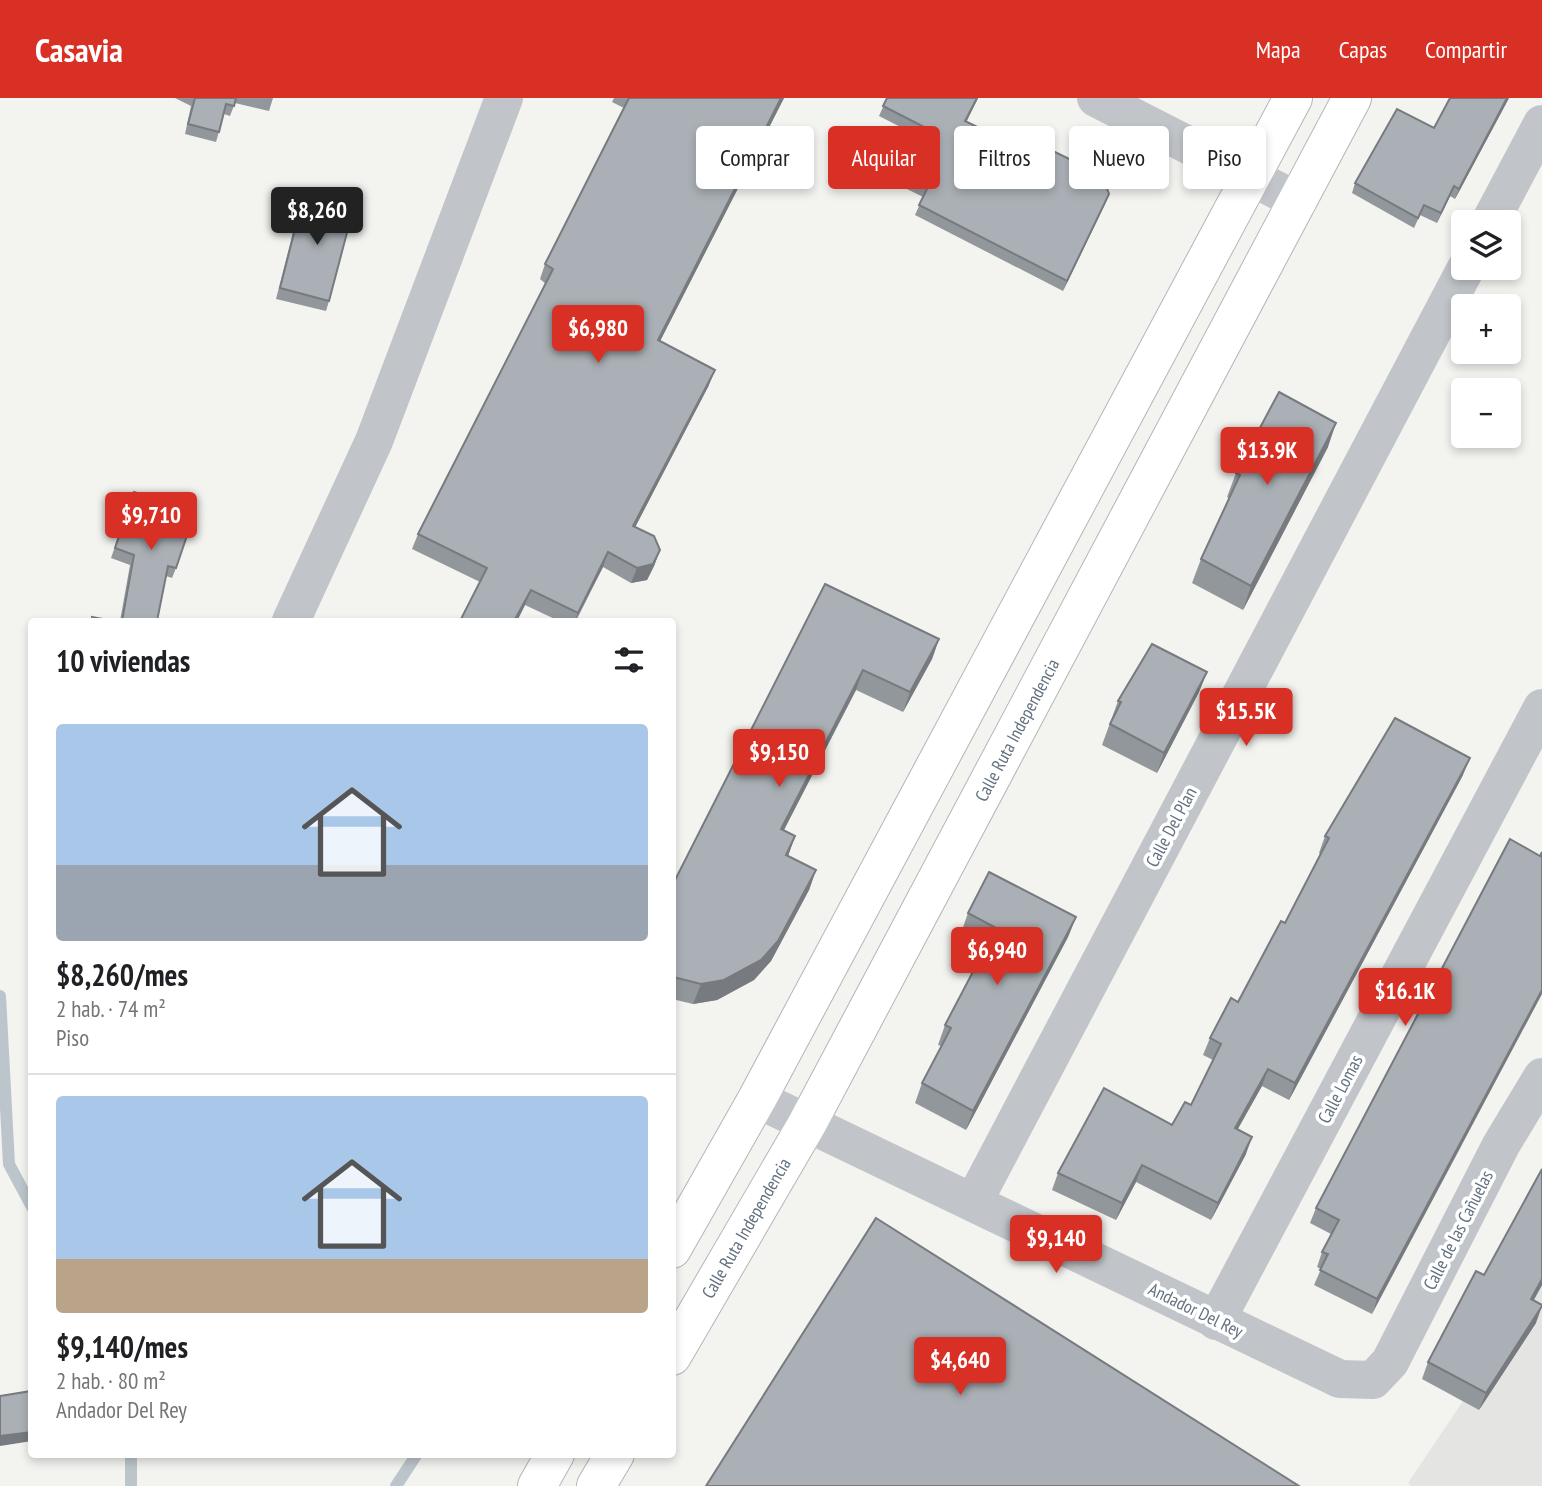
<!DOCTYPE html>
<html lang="es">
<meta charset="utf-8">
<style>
:root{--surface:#fff;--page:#f6f6f6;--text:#202124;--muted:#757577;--line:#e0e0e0;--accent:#d93025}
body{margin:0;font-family:"PT Sans Narrow",sans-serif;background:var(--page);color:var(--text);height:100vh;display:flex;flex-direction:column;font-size:26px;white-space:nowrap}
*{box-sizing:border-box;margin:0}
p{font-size:23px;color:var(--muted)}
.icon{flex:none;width:38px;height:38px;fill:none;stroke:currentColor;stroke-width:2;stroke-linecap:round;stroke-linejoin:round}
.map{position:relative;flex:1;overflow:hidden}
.side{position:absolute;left:28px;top:520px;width:648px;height:840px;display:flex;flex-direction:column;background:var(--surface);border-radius:7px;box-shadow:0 4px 10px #0003}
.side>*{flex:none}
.banner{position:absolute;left:696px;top:28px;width:665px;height:63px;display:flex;gap:14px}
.controls{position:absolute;left:1451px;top:112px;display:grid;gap:14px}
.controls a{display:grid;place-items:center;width:70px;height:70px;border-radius:7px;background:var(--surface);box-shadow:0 4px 10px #0003;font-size:35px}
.price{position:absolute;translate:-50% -60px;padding:0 16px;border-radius:7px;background:var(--accent);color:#fff;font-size:23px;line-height:46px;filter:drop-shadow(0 2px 4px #0008)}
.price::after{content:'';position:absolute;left:50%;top:42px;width:21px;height:16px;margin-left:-10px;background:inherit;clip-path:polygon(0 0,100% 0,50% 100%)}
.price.current{background:#222;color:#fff}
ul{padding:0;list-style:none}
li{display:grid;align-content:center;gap:14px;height:371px;padding:0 28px}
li+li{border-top:2px solid var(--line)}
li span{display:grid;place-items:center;height:217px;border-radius:7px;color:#555}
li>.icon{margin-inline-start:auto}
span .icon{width:126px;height:126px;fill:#fffc;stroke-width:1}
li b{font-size:30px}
h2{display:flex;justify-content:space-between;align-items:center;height:84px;padding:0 28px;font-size:30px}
.tag{padding:0 24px;border-radius:7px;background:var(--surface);box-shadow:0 4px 10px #0003;font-size:24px;line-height:63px}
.tag.current{background:var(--accent);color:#fff}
header{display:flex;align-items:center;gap:42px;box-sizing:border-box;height:98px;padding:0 35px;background:var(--accent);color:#fff}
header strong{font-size:33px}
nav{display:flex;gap:38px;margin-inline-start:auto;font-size:24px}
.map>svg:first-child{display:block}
.built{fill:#e4e5e3}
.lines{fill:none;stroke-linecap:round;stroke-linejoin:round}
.stream{stroke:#bcc5cb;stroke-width:12}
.major-casing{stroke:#b2b6ba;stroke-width:40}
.minor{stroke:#c1c4c8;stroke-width:38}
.major{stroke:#fff;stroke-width:38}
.wall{fill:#92979c}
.shaded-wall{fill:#777b7f}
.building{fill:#aab0b5;stroke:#777b7f;stroke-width:2}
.labels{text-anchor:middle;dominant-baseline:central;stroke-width:7;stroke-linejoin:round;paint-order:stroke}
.street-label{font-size:18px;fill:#637180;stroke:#fff}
</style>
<header>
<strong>Casavia</strong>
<nav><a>Mapa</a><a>Capas</a><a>Compartir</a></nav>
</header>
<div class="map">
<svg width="1542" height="1388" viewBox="0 0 1542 1388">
<rect width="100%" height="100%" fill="#f3f4f0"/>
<path class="built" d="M1542 1185V1388H1411L1408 1385Z"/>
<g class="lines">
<g class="stream">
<path d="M0 898 9 1066 32 1109"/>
<path d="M131 1388V1356"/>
<path d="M396 1388 417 1356"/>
</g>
<defs>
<g id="major">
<path d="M672 1151 757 1001 1293 0"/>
<path d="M672 1258 807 1026 1352 0"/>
<path d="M537 1388 555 1356"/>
<path d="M596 1388 615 1356"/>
</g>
</defs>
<use href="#major" class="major-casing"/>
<g class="minor">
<path d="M1096 0 1298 103"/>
<path d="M1490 124 1542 26"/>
<path d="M291 523 374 343 504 0"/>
<path d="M757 1001 1340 1281 1373 1282 1390 1264 1501 1047 1542 979"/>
<path d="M974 1103 1466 170"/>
<path d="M1216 1223 1542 610"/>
</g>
<use href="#major" class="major"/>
</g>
<g class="wall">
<path d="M175 0H273L269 13 235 5 230 18 224 16 216 44 185 36 191 8Z"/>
<path d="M614 0H784L660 243 709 287 635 429 660 452 654 468 647 482 631 485 603 469 576 523H559L525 507 517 523H460L480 484 412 451 418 436 546 186 540 181 545 166 624 10 612 4Z"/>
<path d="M887 0H978L966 23 1109 96 1105 106 1063 193 915 117 923 99 901 88 905 78 924 41 879 18Z"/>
<path d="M1509 0 1455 101 1450 98 1437 125 1420 117 1414 130 1352 95 1355 85 1434 30Z"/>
<path d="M304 96 329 203 326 213 276 201 300 107Z"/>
<path d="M1328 349 1243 512 1192 485 1201 461 1229 400 1227 399 1236 375Z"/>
<path d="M134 394 176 470 172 480 166 478 157 523H120L130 467 111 460Z"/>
<path d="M825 486 939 541 932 561 903 614 856 592 784 732 795 738 788 758 816 772 809 792 771 863 754 882 717 902 693 906 672 901V788Z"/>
<path d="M1207 574 1199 594 1157 675 1102 647 1118 603Z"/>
<path d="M1463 677 1289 1002 1262 988 1237 1031 1246 1056 1211 1122 1136 1084 1116 1122 1052 1092 1058 1075 1172 1027 1191 1007 1213 962 1203 957 1210 940 1238 904 1285 825 1320 756 1319 755 1325 738Z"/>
<path d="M1540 758 1372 1216 1314 1187 1321 1171 1317 1169 1322 1154 1331 1136 1310 1125 1316 1110Z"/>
<path d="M968 815 1076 819 1068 839 966 1032 915 1005 922 985 941 948 938 947 945 927 987 848 961 835Z"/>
<path d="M1542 1071V1187L1533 1203 1536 1225 1479 1312 1422 1281 1428 1264 1484 1177Z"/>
</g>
<g class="shaded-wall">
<path d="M781 0H784L653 257 658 242Z"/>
<path d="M977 0H978L962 33 965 23Z"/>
<path d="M1507 0H1509L1455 101 1459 91Z"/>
<path d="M1454 88 1450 98 1437 125 1441 115Z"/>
<path d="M1109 96 1105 106 1063 193 1067 183Z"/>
<path d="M715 272 709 287 628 443 633 428Z"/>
<path d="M1336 325 1328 349 1243 512 1251 488Z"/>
<path d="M660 452 654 468 647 482 631 485 637 470Z"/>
<path d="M608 454 603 469 575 523 578 515Z"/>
<path d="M531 492 525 507 517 523H514Z"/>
<path d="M939 541 932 561 903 614 910 594Z"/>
<path d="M863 572 856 592 774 751 781 731Z"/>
<path d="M1207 574 1199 594 1157 675 1164 655Z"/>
<path d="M1470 660 1463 677 1289 1002 1295 985Z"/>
<path d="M795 738 788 758 786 757Z"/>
<path d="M816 772 809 792 771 863 754 882 717 902 693 906 701 886Z"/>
<path d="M1076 819 1068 839 966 1032 973 1013Z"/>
<path d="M1542 892V896L1372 1216 1377 1201Z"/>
<path d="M1268 971 1262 988 1229 1047 1235 1030Z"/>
<path d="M1252 1039 1246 1056 1211 1122 1218 1105Z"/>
<path d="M1142 1067 1136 1084 1116 1122 1122 1105Z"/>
<path d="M1542 1181V1187L1525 1218 1531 1201Z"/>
<path d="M1542 1208 1536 1225 1479 1312 1486 1295Z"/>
<path d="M32 1334V1343L0 1348V1338Z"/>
</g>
<g class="building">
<path d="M195 0H236L234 8 226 6 219 34 188 26Z"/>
<path d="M629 0H781L658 242 715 272 633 428 654 438 660 452 653 466 637 470 608 454 578 515 531 492 514 523H460L487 470 418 436 553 171 545 166Z"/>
<path d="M887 0H977L965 23 1043 61 1049 51 1102 77 1109 96 1067 183 919 107 928 89 905 78 928 31 883 8Z"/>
<path d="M1450 0H1507L1459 91 1454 88 1441 115 1424 107 1418 120 1355 85 1397 11 1434 30Z"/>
<path d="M304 96 354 108 329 203 280 190Z"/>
<path d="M1279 294 1336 325 1251 488 1201 461 1240 377 1236 375Z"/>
<path d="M134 394 195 414 176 470 168 468 157 523H122L134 457 115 450Z"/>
<path d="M825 486 939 541 910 594 863 572 781 731 795 738 786 757 816 772 778 843 761 862 724 882 701 886 677 880 672 878V788Z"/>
<path d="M92 519 114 523H92Z"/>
<path d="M1152 546 1207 574 1164 655 1110 626 1121 604 1118 603Z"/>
<path d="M1395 620 1470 660 1295 985 1268 971 1235 1030 1252 1039 1218 1105 1142 1067 1122 1105 1058 1075 1104 990 1172 1027 1185 1004 1191 1007 1221 946 1210 940 1231 900 1238 904 1281 823 1285 825 1329 740 1325 738Z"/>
<path d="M1510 741 1540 758 1542 754V892L1377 1201 1320 1172 1328 1156 1322 1154 1339 1122 1316 1110Z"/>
<path d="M989 774 1076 819 973 1013 922 985 951 930 945 927 996 830 968 815Z"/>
<path d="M1542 1071V1181L1531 1201 1542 1207V1208L1486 1295 1428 1264 1476 1173 1484 1177Z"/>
<path d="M876 1120 1299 1388H706Z"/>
<path d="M31 1293 32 1334 0 1338V1298Z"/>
</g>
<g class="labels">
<g class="street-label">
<text transform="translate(1017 632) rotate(-62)">Calle Ruta Independencia</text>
<text transform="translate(1171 729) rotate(-62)">Calle Del Plan</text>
<text transform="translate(1340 991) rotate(-62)">Calle Lomas</text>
<text transform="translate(746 1130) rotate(-60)">Calle Ruta Independencia</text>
<text transform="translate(1458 1132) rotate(-63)">Calle de las Cañuelas</text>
<text transform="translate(1196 1212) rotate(26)">Andador Del Rey</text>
</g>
</g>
</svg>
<div class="controls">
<a><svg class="icon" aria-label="layers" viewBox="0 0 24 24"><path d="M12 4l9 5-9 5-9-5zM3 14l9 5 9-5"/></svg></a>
<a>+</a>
<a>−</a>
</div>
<b class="price current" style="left:317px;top:149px">$8,260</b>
<b class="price" style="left:598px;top:267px">$6,980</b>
<b class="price" style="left:1267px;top:389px">$13.9K</b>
<b class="price" style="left:151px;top:454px">$9,710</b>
<b class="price" style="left:1246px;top:650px">$15.5K</b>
<b class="price" style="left:779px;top:691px">$9,150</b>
<b class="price" style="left:997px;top:889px">$6,940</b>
<b class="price" style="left:1405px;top:930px">$16.1K</b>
<b class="price" style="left:1056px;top:1177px">$9,140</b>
<b class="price" style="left:960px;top:1299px">$4,640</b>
<div class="banner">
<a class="tag">Comprar</a>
<a class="tag current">Alquilar</a>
<a class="tag">Filtros</a>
<a class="tag">Nuevo</a>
<a class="tag">Piso</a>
</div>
<section class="side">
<h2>10 viviendas<svg class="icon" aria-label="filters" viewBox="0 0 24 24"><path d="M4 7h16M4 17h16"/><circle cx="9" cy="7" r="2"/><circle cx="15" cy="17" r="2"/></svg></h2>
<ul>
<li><span style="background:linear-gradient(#a9c7e8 65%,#9aa5b1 0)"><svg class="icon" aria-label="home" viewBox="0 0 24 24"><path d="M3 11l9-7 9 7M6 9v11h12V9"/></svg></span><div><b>$8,260/mes</b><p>2 hab. · 74 m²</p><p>Piso</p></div></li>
<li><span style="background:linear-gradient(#a9c7e8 75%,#b9a48a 0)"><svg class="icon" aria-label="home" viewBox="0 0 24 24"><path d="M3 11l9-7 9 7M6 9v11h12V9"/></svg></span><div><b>$9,140/mes</b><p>2 hab. · 80 m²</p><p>Andador Del Rey</p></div></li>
</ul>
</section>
</div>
